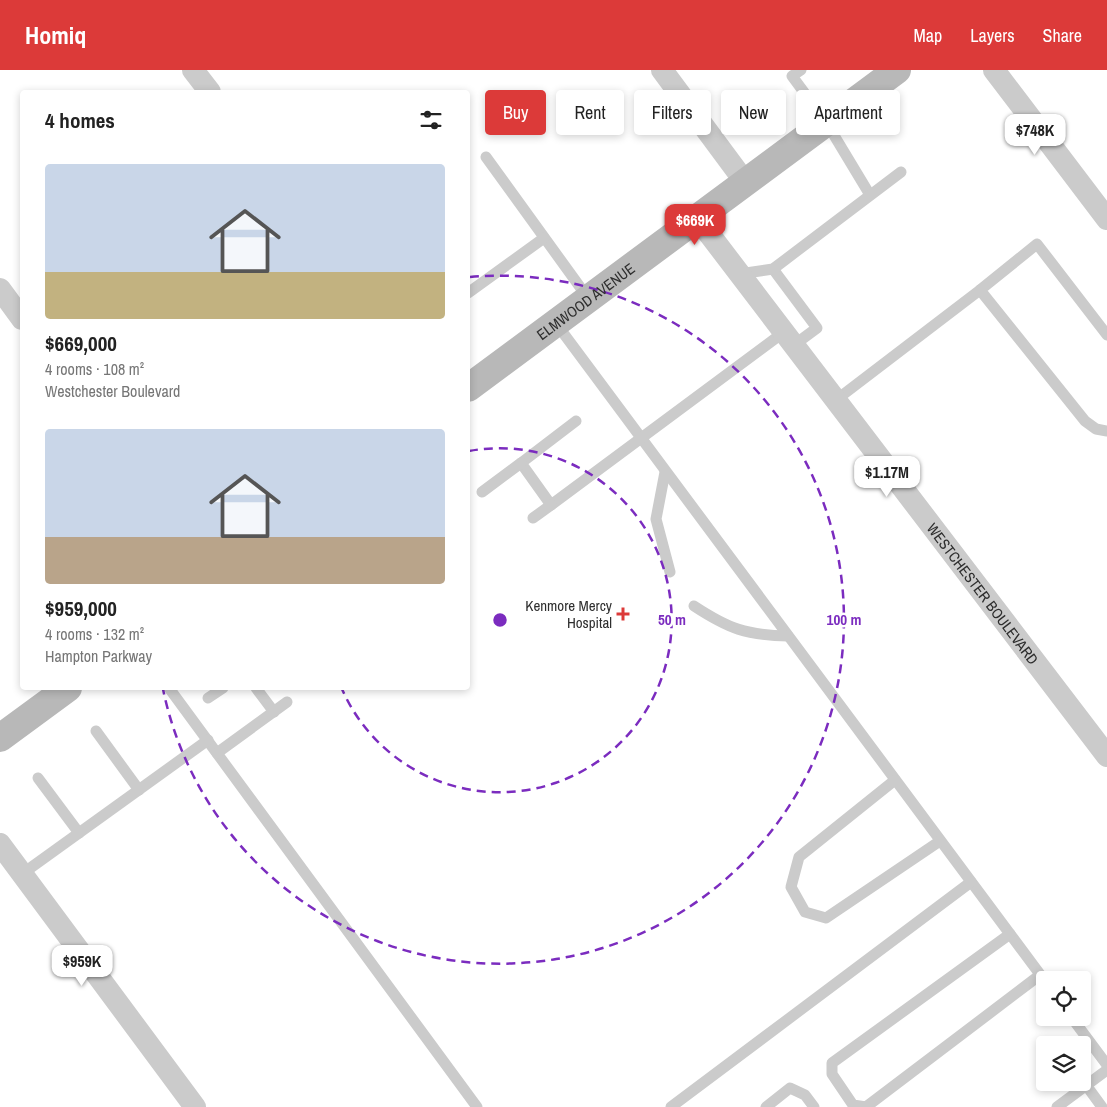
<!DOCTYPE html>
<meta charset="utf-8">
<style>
:root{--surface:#fff;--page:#f6f6f6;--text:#222;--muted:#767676;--accent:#dc3a39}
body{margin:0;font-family:"Archivo Narrow",sans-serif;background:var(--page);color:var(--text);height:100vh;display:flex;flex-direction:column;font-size:19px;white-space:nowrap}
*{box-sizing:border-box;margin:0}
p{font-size:16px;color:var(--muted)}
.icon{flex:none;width:28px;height:28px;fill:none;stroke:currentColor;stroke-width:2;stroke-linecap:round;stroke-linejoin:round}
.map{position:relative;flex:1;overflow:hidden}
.panel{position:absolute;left:20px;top:20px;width:450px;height:600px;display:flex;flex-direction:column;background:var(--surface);border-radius:5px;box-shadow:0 2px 8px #0003}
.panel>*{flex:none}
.top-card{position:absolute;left:485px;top:20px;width:475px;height:45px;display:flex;gap:10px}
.tools{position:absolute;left:1036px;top:901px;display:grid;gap:10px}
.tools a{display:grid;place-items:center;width:55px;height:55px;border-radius:5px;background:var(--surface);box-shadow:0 2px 8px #0003;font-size:25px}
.price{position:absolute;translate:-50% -42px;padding:0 11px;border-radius:10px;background:#fff;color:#222;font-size:16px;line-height:32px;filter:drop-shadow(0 1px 2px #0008)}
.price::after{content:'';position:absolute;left:50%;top:30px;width:15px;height:11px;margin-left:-8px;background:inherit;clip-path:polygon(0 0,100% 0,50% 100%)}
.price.current{background:var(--accent);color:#fff}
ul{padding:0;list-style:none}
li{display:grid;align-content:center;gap:10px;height:265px;padding:0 25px}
li span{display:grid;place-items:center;height:155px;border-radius:5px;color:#555}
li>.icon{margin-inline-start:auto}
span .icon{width:90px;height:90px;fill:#fffc;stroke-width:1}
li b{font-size:21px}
h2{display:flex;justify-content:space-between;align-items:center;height:60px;padding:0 25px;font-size:21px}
.chip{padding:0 18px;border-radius:5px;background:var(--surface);box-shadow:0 2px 8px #0003;font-size:18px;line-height:45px}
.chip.current{background:var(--accent);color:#fff}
header{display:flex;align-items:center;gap:30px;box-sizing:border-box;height:70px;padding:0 25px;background:var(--accent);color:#fff}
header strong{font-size:24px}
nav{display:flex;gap:28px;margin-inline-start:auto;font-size:18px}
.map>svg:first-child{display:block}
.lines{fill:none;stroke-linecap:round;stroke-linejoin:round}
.lane{stroke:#cbcbcb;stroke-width:11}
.street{stroke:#cbcbcb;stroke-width:22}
.secondary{stroke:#b8b8b8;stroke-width:28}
.ring{fill:none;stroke:#7b2cbf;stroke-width:2.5;stroke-dasharray:9 6}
.poi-dot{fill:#dc3a39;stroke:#fff;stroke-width:2}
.labels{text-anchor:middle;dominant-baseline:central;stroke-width:5;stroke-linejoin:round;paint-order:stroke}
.street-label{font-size:15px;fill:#2e2e2e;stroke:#fff}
.poi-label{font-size:15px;fill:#2e2e2e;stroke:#fff;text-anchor:end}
.centre{fill:#7b2cbf;stroke:#fff;stroke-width:2.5}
.ring-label{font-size:15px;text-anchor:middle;font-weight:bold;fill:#7b2cbf;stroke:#fff;stroke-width:5;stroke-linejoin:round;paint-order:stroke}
</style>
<header>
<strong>Homiq</strong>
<nav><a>Map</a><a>Layers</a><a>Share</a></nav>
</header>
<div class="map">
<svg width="1107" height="1037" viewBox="0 0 1107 1037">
<rect width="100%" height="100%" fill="#fff"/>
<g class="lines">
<g class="lane">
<path d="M801 0 792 6 826 52 870 125"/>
<path d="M486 87 588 228"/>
<path d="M773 199 817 258 794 275"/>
<path d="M739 204 773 199 901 102"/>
<path d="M468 223 544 168"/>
<path d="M555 252 1045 911"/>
<path d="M1107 265 1037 174 980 220 1085 351 1096 359 1107 361"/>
<path d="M836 330 980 220"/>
<path d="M576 351 521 393 551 435 784 262"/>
<path d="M665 402 656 449 670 502"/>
<path d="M482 422 521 393"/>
<path d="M533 448 551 435"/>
<path d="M694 536C729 559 746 565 788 566"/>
<path d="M169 618 477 1037"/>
<path d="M256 618 274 642"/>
<path d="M208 628 223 618"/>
<path d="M96 661 139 720"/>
<path d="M217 683 287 632"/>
<path d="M38 708 79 763"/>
<path d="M895 710 799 787 791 817 805 842 826 848 940 771"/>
<path d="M22 804 208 670"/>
<path d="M1010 864 832 993V1004L853 1035 866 1037 1040 905"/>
<path d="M1072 948 1107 995"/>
<path d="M1086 1015 1102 1037"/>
<path d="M671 1037 971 812"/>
<path d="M766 1037 790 1018 805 1025 814 1037"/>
<path d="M1057 1037 1107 1000"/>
</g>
<g class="street">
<path d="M193 0 210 22"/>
<path d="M662 0 745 112"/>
<path d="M994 0 1107 149"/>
<path id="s1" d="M697 148 1107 686"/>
<path d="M0 219 22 249"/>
<path d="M0 774 195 1037"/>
</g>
<g class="secondary">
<path id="s2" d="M468 318 897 0"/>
<path d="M0 668 68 618"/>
</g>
</g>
<g class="ring">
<path d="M469 381A172 172 0 1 1 342 619"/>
<path d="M470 207A344 344 0 1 1 163 619"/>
</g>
<path class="poi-dot" d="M620.5 536.5h5v5h5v5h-5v5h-5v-5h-5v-5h5z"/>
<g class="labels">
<g class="street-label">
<text stroke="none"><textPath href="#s2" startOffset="146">ELMWOOD AVENUE</textPath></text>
<text stroke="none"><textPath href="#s1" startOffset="472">WESTCHESTER BOULEVARD</textPath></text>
</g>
<g class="poi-label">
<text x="612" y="535">Kenmore Mercy<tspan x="612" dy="17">Hospital</tspan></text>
</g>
</g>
<circle cx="500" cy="550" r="8" class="centre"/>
<g class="ring-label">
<text x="672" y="555">50 m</text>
<text x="844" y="555">100 m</text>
</g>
</svg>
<div class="tools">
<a><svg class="icon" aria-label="locate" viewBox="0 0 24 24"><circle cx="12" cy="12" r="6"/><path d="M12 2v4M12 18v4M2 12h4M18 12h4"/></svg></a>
<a><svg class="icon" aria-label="layers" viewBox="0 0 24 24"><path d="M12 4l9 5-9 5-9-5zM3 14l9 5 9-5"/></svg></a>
</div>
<b class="price" style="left:1035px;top:86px">$748K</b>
<b class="price current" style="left:695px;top:176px">$669K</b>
<b class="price" style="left:887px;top:428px">$1.17M</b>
<b class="price" style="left:82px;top:917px">$959K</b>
<div class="top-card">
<a class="chip current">Buy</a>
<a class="chip">Rent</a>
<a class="chip">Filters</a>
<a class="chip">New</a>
<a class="chip">Apartment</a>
</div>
<section class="panel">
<h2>4 homes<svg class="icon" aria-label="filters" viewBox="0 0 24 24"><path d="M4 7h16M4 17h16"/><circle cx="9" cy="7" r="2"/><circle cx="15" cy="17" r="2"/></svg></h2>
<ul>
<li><span style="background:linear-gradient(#c9d6e8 70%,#c2b280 0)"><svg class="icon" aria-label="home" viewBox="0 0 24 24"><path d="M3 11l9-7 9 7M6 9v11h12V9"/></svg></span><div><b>$669,000</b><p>4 rooms · 108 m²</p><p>Westchester Boulevard</p></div></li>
<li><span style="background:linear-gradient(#c9d6e8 70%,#b9a48a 0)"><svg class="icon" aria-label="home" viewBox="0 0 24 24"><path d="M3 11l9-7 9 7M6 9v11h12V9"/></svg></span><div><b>$959,000</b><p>4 rooms · 132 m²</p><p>Hampton Parkway</p></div></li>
</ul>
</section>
</div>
